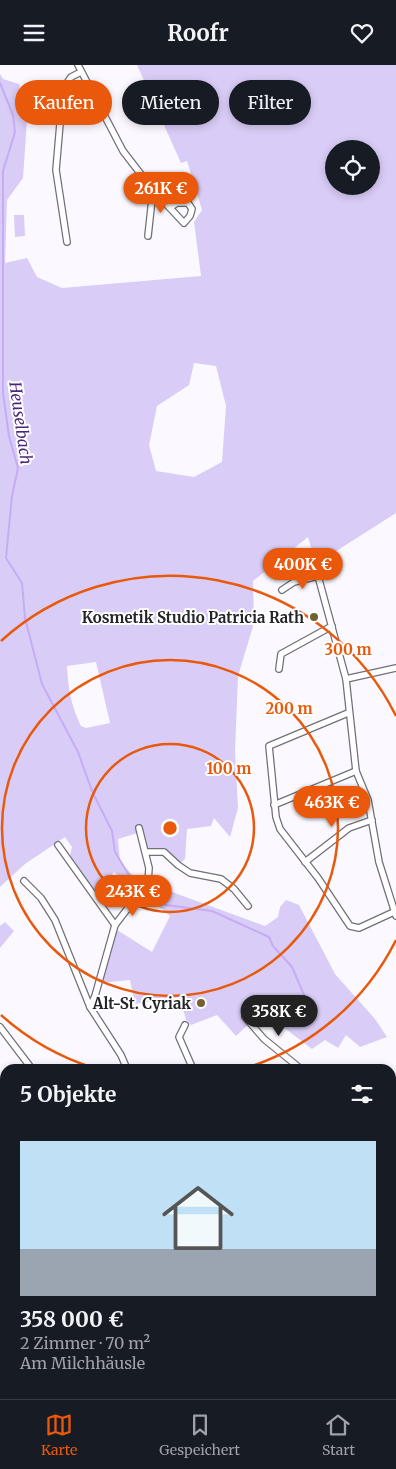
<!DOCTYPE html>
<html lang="de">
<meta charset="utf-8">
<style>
:root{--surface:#171b24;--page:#20242c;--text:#f1f3f6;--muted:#9ea1a6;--line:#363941;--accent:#ea580c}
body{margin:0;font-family:Merriweather,serif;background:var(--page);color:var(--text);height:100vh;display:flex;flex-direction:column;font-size:19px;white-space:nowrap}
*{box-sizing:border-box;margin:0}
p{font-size:16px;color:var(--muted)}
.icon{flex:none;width:28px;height:28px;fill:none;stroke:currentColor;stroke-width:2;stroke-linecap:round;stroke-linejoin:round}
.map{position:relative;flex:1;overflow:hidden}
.drawer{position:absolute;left:0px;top:999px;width:396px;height:336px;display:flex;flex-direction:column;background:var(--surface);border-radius:15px 15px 0 0;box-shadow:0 2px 8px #0003}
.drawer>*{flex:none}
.guide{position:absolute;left:15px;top:15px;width:366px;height:45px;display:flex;gap:10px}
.buttons{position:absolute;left:325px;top:75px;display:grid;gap:10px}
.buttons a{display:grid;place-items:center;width:55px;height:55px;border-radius:50%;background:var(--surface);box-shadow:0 2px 8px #0003;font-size:25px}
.price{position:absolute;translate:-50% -42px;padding:0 11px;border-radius:18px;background:var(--accent);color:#fff;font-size:16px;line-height:32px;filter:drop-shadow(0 1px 2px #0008)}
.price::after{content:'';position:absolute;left:50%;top:30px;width:15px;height:11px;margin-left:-8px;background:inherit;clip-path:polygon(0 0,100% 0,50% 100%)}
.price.current{background:#222;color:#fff}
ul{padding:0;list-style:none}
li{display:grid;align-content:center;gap:10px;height:265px;padding:0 20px}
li+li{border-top:1px solid var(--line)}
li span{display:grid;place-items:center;height:155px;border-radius:0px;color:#555}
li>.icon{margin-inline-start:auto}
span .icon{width:90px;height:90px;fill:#fffc;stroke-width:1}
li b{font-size:21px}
h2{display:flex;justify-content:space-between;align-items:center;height:60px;padding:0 20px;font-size:21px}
.pill{padding:0 18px;border-radius:22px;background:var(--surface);box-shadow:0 2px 8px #0003;font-size:18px;line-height:45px}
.pill.current{background:var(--accent);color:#fff}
header{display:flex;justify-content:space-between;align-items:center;height:65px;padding:0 20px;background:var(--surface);font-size:22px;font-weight:700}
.tabs{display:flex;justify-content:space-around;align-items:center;height:70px;border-top:1px solid var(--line);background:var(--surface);font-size:14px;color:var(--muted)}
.tabs a{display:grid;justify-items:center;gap:2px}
.tabs .current{color:var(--accent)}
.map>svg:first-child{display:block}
.green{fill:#d9ccf6;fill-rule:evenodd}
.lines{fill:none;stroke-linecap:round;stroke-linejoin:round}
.stream{stroke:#c6acf6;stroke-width:2}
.minor-casing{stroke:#716f77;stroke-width:8}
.tertiary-casing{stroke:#716f77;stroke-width:10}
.secondary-casing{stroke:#716f77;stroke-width:11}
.minor{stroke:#fff;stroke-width:5.5}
.tertiary{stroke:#fff;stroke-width:8}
.secondary{stroke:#fff;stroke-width:9}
.ring{fill:none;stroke:#e8590c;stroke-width:2.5}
.poi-dot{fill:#73612f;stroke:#fff;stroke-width:2}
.labels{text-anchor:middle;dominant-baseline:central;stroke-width:4;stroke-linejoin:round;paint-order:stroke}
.poi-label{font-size:15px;font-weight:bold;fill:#252428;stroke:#fff;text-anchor:end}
.water-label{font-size:16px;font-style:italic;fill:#4b257a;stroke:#fff}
.centre{fill:#e8590c;stroke:#fff;stroke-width:2.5}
.ring-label{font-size:15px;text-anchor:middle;font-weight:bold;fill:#e8590c;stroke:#fff;stroke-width:4;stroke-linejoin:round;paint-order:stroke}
</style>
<header><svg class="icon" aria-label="menu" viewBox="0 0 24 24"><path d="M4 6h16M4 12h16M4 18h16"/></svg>Roofr<svg class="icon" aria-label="heart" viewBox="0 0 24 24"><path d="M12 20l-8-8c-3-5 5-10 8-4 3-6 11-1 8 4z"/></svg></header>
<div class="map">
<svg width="396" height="1334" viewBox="0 0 396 1334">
<rect width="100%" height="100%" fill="#fbf9ff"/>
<g class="green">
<path d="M137 0H396V448L316 499 308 472 253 516 254 558 238 611 235 686 238 743 230 772 214 753 211 761 187 764 185 794 179 799C166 786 164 785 146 783L141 767 118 774 120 796 141 820 140 822 129 821 114 807 97 830 70 790 72 782 65 772 25 799 0 822V9L3 14 19 19 27 55 23 113 7 135 5 198 27 193 37 212 62 223 201 211 194 157 202 145 187 96 181 98ZM334 84H371V121H334ZM194 298 216 301 226 341 222 397 194 412 156 406 149 380 157 341 189 320ZM96 597 110 658 86 663 81 661C71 641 68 623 67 601Z"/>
<path d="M14 150H24L25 171 15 172Z"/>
<path d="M150 819 265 861 278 852 280 842 286 835 299 840 335 909 375 954 387 972 360 982 346 970 338 983 325 975 312 984 266 949 256 958 253 955 236 971 217 950 191 960 186 955 180 932 135 939 130 915 100 918 114 863 152 887 170 851 142 828Z"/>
<path d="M5 857 14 866 0 883V861Z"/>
<path d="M5 1164V1189L0 1185V1170Z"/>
</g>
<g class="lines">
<g class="stream">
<path d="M0 18 13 50 15 67 3 106V328L9 371 18 403 12 431 6 493 22 518 25 553 42 619 78 687 92 726 112 766 115 787 133 817 141 821"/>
<path d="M146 825 166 840 212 846 269 872 273 881 292 902 307 937"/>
</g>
<defs>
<g id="minor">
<path d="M78 0 123 86 153 125 184 158 190 151 192 144 188 138H177L171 142"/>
<path d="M148 171 153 125"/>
<path d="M67 177 56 105 63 24 71 12 81 7"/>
<path d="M282 525 294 517 318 511 346 614 356 706 368 735 379 797 396 851"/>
<path d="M279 604 281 589 332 561"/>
<path d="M346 614 396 603"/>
<path d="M348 648 269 681 276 752 280 764 318 813 350 861 359 863 396 846"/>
<path d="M274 740 356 706"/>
<path d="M58 780 115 860"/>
<path d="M146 787H164L178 800 190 808 221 814 234 824 248 841"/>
<path d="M305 797 349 763 372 755"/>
<path d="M24 816 41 833 55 855 90 942 121 990 127 1004"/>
<path d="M90 942 95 931 115 860 148 817 149 803 139 763"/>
<path d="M245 952 264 974 301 1004"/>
<path d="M185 960 179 972 193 1004"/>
<path d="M0 962 32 1004"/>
<path d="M391 1209 396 1202"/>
<path d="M0 1221 5 1226"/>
<path d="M391 1319 396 1314"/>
<path d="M391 1326 396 1332"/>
<path d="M281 1330 288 1334"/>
<path d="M92 1334 99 1330"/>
</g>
<path id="tertiary" d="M297 1334 301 1330"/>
<g id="secondary">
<path d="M391 1020 396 1018"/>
<path d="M0 1111 5 1110"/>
<path d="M0 1293 5 1290"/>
</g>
</defs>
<use href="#minor" class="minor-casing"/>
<use href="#tertiary" class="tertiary-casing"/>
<use href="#secondary" class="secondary-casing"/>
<use href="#minor" class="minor"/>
<use href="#tertiary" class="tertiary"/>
<use href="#secondary" class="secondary"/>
</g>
<g class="ring">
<circle cx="170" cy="763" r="84"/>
<circle cx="170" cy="763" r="168"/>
<path d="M396 875A252 252 0 0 1 246 1003M94 1003A252 252 0 0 1 1 950M1 576A252 252 0 0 1 396 651"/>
</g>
<g class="poi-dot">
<circle cx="314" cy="552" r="5"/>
<circle cx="201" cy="938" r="5"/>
</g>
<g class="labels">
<g class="poi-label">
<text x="304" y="552">Kosmetik Studio Patricia Rath</text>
<text x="191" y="938">Alt-St. Cyriak</text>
</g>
<g class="water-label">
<text transform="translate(21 358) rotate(82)">Heuselbach</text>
</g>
</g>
<circle cx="170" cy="763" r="8" class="centre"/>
<g class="ring-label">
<text x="348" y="590">300 m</text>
<text x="289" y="649">200 m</text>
<text x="229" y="709">100 m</text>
</g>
</svg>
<div class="buttons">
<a><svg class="icon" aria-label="locate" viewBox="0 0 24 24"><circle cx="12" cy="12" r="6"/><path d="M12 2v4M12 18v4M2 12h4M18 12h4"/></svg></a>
</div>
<b class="price" style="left:161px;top:149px">261K €</b>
<b class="price" style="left:303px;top:525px">400K €</b>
<b class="price" style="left:332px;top:763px">463K €</b>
<b class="price" style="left:133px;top:852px">243K €</b>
<b class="price current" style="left:279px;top:972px">358K €</b>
<div class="guide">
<a class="pill current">Kaufen</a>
<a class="pill">Mieten</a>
<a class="pill">Filter</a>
</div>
<section class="drawer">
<h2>5 Objekte<svg class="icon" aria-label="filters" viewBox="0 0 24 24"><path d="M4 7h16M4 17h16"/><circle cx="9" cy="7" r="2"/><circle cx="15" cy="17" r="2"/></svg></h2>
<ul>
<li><span style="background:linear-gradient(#bfe0f5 70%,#9aa5b1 0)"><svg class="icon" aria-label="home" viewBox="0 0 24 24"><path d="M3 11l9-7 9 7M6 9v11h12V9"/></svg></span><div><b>358 000 €</b><p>2 Zimmer · 70 m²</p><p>Am Milchhäusle</p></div></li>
</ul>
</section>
</div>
<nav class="tabs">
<a class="current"><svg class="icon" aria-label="map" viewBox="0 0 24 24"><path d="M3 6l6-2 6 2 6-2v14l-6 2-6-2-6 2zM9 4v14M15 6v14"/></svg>Karte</a>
<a><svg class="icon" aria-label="saved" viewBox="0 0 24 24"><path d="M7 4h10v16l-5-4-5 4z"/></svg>Gespeichert</a>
<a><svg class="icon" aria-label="home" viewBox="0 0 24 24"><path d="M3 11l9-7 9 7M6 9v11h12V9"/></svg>Start</a>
</nav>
